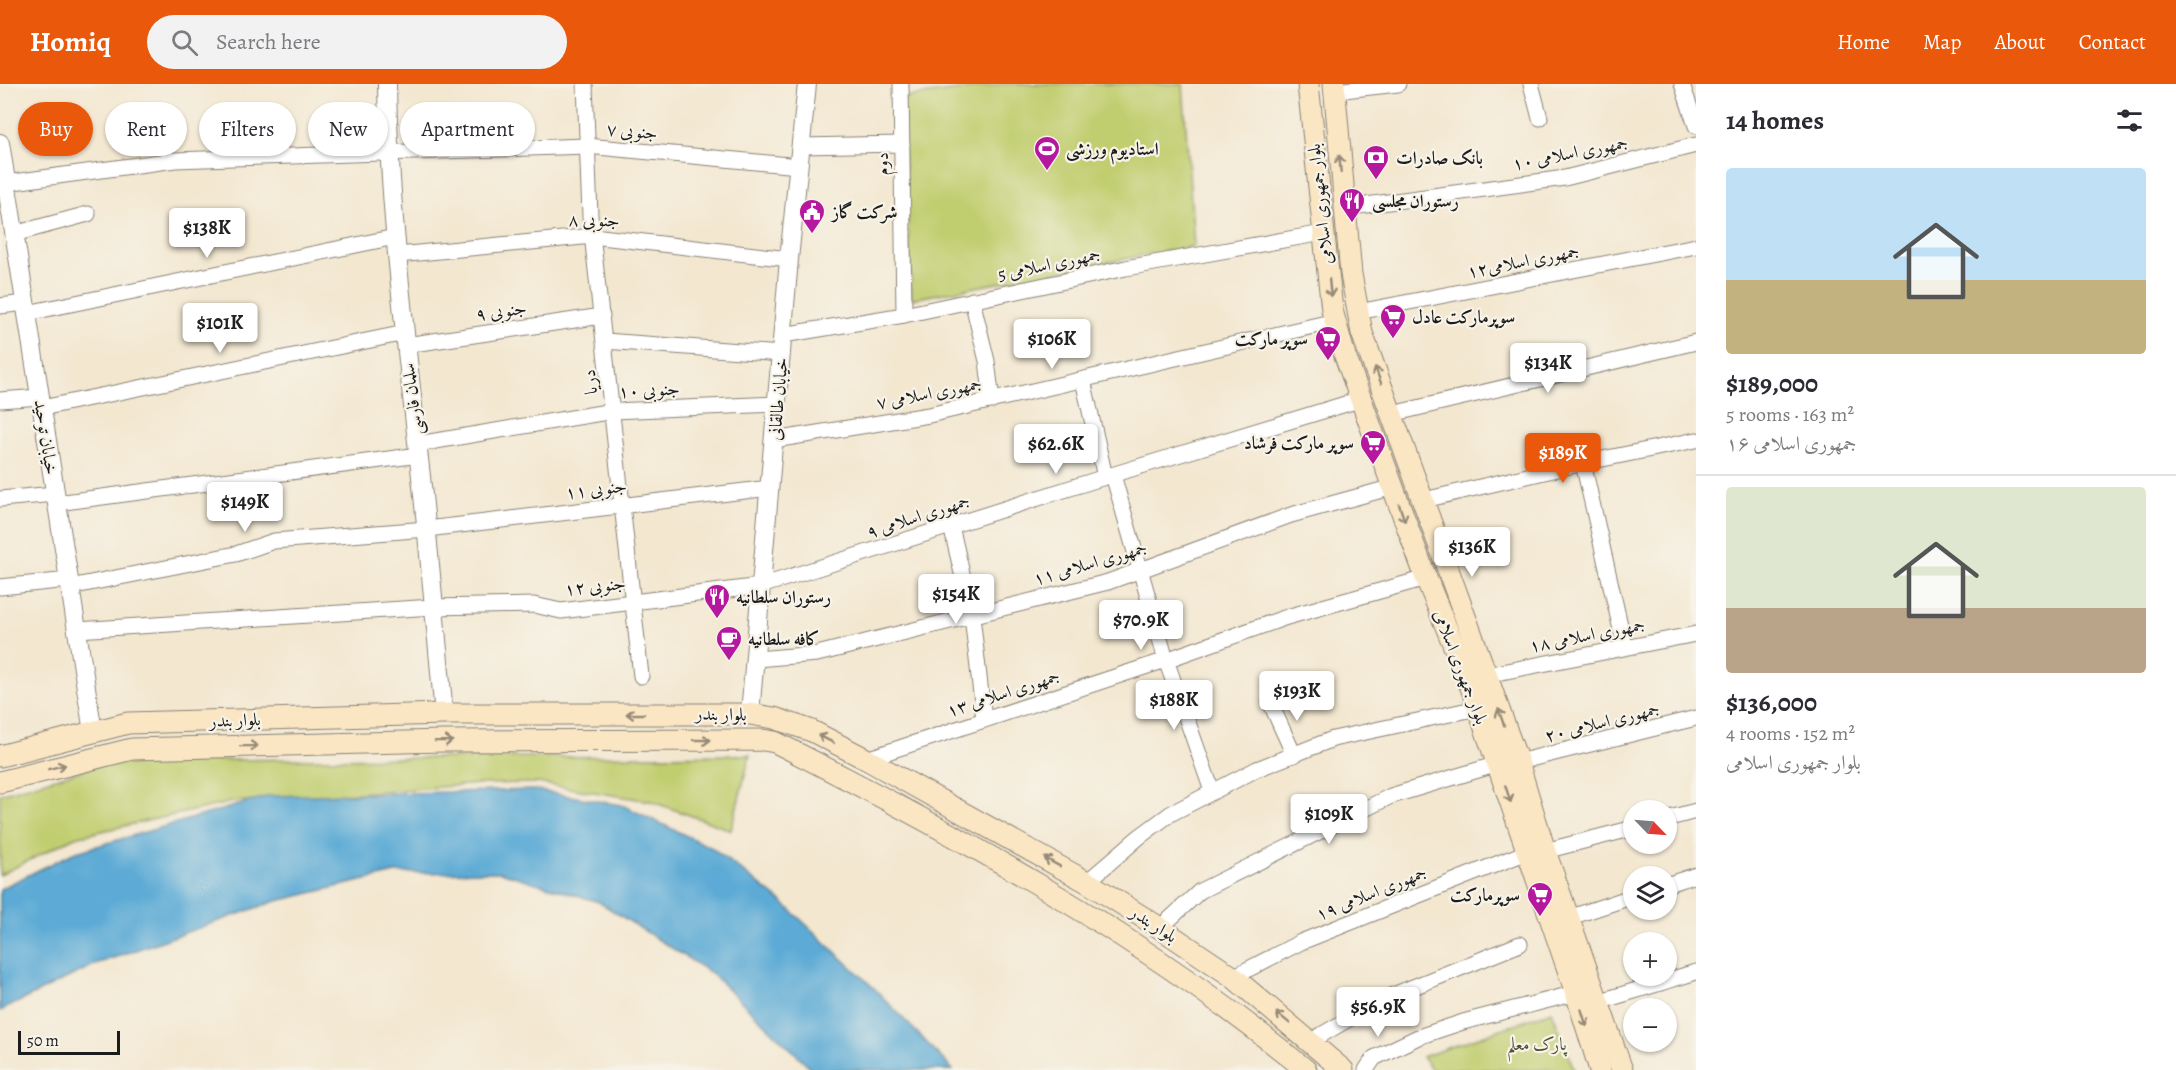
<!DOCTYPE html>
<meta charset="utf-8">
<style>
:root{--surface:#fff;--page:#f2f2f3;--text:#2b2b33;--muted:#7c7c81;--line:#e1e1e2;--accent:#ea580c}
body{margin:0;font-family:Alegreya,Amiri,serif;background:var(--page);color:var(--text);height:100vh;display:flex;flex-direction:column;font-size:22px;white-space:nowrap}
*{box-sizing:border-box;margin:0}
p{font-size:20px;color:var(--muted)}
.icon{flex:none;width:33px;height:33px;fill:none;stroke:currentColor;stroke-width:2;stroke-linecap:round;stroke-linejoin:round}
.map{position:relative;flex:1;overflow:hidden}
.panel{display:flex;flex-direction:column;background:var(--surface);width:480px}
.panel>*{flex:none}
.banner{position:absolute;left:18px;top:18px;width:570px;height:54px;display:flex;gap:12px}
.needle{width:39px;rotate:115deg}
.buttons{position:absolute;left:1623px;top:716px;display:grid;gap:12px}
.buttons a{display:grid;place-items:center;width:54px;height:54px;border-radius:50%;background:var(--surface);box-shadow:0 2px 4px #0004;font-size:30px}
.scale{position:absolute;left:18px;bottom:15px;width:102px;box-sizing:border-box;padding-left:6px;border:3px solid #1c1c1c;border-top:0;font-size:16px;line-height:21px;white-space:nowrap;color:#1c1c1c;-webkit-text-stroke:4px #f7f3e8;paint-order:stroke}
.price{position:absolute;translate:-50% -51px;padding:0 14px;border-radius:6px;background:#fff;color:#222;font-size:20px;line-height:39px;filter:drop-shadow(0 2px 3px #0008)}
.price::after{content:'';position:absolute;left:50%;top:36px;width:18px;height:14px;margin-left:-9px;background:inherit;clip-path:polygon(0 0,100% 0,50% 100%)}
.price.current{background:var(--accent);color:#fff}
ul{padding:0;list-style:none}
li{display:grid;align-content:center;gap:12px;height:318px;padding:0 30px}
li+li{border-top:2px solid var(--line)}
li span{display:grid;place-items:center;height:186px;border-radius:6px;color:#555}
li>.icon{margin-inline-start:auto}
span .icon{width:108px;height:108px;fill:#fffc;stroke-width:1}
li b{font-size:26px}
h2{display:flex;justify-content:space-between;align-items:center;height:72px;padding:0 30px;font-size:26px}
.tag{padding:0 21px;border-radius:27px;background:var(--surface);box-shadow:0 2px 4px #0004;font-size:21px;line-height:54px}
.tag.current{background:var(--accent);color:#fff}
header{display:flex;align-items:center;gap:36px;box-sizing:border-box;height:84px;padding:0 30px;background:var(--accent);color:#fff}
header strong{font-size:28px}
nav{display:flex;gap:33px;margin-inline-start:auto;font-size:21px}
.search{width:420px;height:54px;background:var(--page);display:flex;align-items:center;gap:15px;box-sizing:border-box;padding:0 21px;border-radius:33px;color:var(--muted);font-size:22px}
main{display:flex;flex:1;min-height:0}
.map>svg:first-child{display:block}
.green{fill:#c1ce70;stroke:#6e7546;stroke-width:1.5}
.water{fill:#5caad5;stroke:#3c6378;stroke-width:1.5}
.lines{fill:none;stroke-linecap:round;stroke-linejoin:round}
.minor-casing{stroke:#888276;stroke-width:17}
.tertiary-casing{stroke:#888276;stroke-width:20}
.secondary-casing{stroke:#888276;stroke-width:23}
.minor{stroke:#fff;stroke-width:15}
.tertiary{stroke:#fff;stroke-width:18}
.secondary{stroke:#fbe6c4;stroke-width:21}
.oneway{stroke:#978b78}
.labels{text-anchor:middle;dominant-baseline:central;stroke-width:4.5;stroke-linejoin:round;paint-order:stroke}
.street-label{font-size:18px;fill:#1c1c1c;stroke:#f7f3e8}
.poi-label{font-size:18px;font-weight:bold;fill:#1c1c1c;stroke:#f7f3e8;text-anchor:start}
.park-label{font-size:18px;fill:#4e5135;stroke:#f7f3e8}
</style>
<header>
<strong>Homiq</strong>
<div class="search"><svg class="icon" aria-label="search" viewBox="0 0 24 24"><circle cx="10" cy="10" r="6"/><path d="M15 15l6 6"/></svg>Search here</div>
<nav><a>Home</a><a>Map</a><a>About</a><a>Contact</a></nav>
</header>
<main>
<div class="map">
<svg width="1696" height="986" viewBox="0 0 1696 986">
<rect width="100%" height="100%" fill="#f7f3e8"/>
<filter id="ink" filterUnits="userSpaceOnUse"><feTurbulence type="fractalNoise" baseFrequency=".0167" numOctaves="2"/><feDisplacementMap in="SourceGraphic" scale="12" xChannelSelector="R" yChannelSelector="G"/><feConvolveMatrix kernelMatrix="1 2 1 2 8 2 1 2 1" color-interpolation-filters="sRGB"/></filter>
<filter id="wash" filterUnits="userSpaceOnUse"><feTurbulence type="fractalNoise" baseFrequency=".008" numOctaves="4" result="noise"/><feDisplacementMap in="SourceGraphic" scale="24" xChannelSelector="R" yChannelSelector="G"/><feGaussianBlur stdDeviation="1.35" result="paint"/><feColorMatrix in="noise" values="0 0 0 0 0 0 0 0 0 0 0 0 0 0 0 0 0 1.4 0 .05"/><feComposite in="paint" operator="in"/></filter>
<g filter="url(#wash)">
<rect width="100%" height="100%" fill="#f3e7d0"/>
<g class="green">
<path d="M1001 0H1183L1194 162 912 215 901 14Z"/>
<path d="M750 671 731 746 650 717 537 699 480 700 232 718 75 753 0 791V710L114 677Z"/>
<path d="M1552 927 1574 986H1432L1422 973Z"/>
</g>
<path class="water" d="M534 706 622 721 712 764 782 818 874 904 953 986H813L711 889 599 818 500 788 395 789 273 818 96 880 0 927V805L73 769 269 712Z"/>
</g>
<g filter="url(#ink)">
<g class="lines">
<defs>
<g id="minor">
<path d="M585 0 590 132 641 592"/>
<path d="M901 0 904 231"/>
<path d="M1531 0 1540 34"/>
<path d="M1682 0 1696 42"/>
<path d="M1335 7 1398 0"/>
<path d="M801 62 902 60"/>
<path d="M6 99 175 76 587 62 799 82"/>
<path d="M1344 124 1565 94 1696 61"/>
<path d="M14 150 88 130"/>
<path d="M398 171 593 152 789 175"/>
<path d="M972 216 987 277 992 317"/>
<path d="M0 222 25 219"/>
<path d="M1358 228 1696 162"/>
<path d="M27 229 395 153"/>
<path d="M783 251 904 231 1126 184 1323 149"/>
<path d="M605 257 781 270"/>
<path d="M406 261 602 232"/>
<path d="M1083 296 1105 393"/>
<path d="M0 316 40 313"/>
<path d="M42 324 405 249"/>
<path d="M1392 330 1696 258"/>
<path d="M774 356 929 331 1335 237"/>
<path d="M418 360 613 327 777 320"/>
<path d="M1583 379 1625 563"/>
<path d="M1113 391 1166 576 1212 707"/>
<path d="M0 415 55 410"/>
<path d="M1424 416 1583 379 1696 356"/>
<path d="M57 419 419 371"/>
<path d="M951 442 972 532 984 636"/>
<path d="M0 503 69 496"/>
<path d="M70 503 236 470 274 457 427 445 770 404"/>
<path d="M77 546 433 523 534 521 561 527 761 502 1105 393 1362 315"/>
<path d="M756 575 817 570 1108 498 1291 431 1393 403"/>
<path d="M1486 591 1696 550"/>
<path d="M1270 618 1294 671"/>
<path d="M866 675 1166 576 1287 533 1426 494"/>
<path d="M1518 678 1696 634"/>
<path d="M1666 735 1696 727"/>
<path d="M1545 767 1634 744"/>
<path d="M1087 798 1139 753 1170 730 1257 685 1333 655 1478 624"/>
<path d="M1666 801 1696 791"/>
<path d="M1568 834 1634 812"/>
<path d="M1160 844 1200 807 1391 712 1498 680"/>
<path d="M1233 893 1301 858 1527 768"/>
<path d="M1598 918 1696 888"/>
<path d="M1311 957 1381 916 1520 860"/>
<path d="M1366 986 1374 974 1418 953 1463 938 1576 909"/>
</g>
<g id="tertiary">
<path d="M387 0C389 120 404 239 417 358 428 448 435 539 444 630"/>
<path d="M0 59 93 648"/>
<path d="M750 630 789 175 807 0"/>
</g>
<g id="secondary">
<path d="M1308 0 1332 226 1344 269 1426 494 1472 606 1576 909 1600 986"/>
<path d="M1334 0 1351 190 1362 249 1518 678 1545 767 1622 986"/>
<path d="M0 672 128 639 444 630H750L774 634 812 647 866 675 1087 798 1160 844 1233 893 1343 986"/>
<path d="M0 698 132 665 443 657 763 656 775 658C961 752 1145 853 1306 986"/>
</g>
</defs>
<use href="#minor" class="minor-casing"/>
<use href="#tertiary" class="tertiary-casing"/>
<use href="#secondary" class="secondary-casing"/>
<use href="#minor" class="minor"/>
<use href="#tertiary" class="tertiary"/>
<use href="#secondary" class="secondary"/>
</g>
<defs><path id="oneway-shaft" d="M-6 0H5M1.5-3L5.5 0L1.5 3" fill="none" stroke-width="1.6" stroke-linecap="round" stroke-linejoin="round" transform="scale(1.5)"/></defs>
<g class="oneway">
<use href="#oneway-shaft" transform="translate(1340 80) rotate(-95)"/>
<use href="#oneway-shaft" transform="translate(1330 204) rotate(84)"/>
<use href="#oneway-shaft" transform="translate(1378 291) rotate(-110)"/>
<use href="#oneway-shaft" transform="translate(1402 429) rotate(71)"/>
<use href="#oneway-shaft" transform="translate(635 630) rotate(180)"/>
<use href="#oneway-shaft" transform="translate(1501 633) rotate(-110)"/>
<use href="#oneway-shaft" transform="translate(826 655) rotate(-153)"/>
<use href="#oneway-shaft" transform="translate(702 656)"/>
<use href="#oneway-shaft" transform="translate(444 657) rotate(-1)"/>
<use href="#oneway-shaft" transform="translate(249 662) rotate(-1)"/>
<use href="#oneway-shaft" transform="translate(57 683) rotate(-14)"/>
<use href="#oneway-shaft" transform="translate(1508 710) rotate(72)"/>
<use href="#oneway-shaft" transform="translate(1052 778) rotate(-151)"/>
<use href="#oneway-shaft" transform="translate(1283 934) rotate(-141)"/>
<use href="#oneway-shaft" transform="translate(1584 934) rotate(73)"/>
</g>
</g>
<defs>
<symbol id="stadium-pin" viewBox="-11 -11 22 30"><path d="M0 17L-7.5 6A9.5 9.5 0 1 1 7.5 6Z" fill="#b5179e" stroke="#f7f3e8"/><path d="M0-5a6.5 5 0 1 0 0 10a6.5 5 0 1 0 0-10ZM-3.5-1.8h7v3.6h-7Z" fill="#fff"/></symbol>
<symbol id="bank-pin" viewBox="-11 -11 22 30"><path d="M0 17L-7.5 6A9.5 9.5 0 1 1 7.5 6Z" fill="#b5179e" stroke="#f7f3e8"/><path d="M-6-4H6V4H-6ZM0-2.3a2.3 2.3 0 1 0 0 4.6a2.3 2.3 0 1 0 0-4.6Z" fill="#fff"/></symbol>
<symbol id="restaurant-pin" viewBox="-11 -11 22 30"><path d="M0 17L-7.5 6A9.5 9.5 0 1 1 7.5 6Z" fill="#b5179e" stroke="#f7f3e8"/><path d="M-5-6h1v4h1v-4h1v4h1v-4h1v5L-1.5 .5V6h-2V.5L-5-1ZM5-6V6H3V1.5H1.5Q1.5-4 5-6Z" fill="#fff"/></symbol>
<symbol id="civic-pin" viewBox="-11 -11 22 30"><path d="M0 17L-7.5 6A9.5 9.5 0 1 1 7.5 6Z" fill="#b5179e" stroke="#f7f3e8"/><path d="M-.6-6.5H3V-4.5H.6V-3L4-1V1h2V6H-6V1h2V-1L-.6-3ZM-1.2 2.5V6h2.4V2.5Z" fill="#fff"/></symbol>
<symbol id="supermarket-pin" viewBox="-11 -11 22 30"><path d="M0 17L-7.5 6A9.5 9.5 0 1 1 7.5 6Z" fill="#b5179e" stroke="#f7f3e8"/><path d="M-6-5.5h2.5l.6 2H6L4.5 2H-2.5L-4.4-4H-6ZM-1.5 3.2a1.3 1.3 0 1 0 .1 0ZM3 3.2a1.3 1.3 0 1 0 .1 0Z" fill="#fff"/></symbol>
<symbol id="cafe-pin" viewBox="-11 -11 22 30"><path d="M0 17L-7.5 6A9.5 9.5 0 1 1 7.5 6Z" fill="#b5179e" stroke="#f7f3e8"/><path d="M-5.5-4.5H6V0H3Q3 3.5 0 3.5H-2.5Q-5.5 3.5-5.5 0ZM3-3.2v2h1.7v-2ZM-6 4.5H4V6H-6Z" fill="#fff"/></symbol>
</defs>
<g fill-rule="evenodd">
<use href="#stadium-pin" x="1032" y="50" width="30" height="40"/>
<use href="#bank-pin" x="1361" y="59" width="30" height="40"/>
<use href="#restaurant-pin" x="1337" y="102" width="30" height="40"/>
<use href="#civic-pin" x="797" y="113" width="30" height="40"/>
<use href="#supermarket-pin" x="1378" y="218" width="30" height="40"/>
<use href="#supermarket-pin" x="1313" y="240" width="30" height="40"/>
<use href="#supermarket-pin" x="1358" y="344" width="30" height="40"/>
<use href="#restaurant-pin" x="702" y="498" width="30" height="40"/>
<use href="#cafe-pin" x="714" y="540" width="30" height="40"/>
<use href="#supermarket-pin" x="1525" y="796" width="30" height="40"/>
</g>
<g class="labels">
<g class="street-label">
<text transform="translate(632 47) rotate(5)">۷ جنوبی</text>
<text transform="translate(1570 69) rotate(-11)">جمهوری اسلامی ۱۰</text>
<text transform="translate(882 80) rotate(-91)">دوم</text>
<text transform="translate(1320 120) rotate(-96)">بلوار جمهوری اسلامی</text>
<text transform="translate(594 136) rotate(1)">۸ جنوبی</text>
<text transform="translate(1523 177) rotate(-11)">جمهوری اسلامی۱۲</text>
<text transform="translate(1049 180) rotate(-12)">جمهوری اسلامی 5</text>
<text transform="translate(501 227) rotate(-8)">۹ جنوبی</text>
<text transform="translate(590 298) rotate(-96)">دریا</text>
<text transform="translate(649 306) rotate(-3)">۱۰ جنوبی</text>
<text transform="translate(929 309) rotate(-11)">جمهوری اسلامی ۷</text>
<text transform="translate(412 315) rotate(-97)">سلمان فارسی</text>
<text transform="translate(778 315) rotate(-85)">خیابان طالقانی</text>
<text transform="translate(46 353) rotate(81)">خیابان توحید</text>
<text transform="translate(596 405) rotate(-7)">۱۱ جنوبی</text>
<text transform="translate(918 432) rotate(-18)">جمهوری اسلامی ۹</text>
<text transform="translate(1090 479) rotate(-16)">جمهوری اسلامی ۱۱</text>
<text transform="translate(595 502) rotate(-6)">۱۲ جنوبی</text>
<text transform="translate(1587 551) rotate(-11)">جمهوری اسلامی ۱۸</text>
<text transform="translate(1461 583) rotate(69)">بلوار جمهوری اسلامی</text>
<text transform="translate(1003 609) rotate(-18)">جمهوری اسلامی ۱۳</text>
<text transform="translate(721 630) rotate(1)">بلوار بندر</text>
<text transform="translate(235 636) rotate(-2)">بلوار بندر</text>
<text transform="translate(1602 638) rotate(-14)">جمهوری اسلامی ۲۰</text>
<text transform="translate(1371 809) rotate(-22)">جمهوری اسلامی ۱۹</text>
<text transform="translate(1154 840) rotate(33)">بلوار بندر</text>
</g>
<g class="poi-label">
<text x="1066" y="65">استادیوم ورزشی</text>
<text x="1396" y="74">بانک صادرات</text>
<text x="1372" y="117">رستوران مجلسی</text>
<text x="832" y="128">شرکت گاز</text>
<text x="1412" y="233">سوپرمارکت عادل</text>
<text x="1308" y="255" text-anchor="end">سوپر مارکت</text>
<text x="1354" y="359" text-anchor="end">سوپر مارکت فرشاد</text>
<text x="736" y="513">رستوران سلطانیه</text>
<text x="748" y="555">کافه سلطانیه</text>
<text x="1520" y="811" text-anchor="end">سوپرمارکت</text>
</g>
<g class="park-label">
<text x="1537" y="960">پارک معلم</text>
</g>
</g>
</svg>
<div class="buttons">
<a><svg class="needle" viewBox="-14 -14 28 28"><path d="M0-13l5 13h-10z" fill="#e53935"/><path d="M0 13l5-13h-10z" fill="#7c7c81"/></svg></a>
<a><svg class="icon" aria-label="layers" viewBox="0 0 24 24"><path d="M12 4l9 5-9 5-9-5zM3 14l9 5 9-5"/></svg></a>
<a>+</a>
<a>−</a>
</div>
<div class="scale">50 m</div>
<b class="price" style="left:207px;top:175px">$138K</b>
<b class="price" style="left:220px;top:270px">$101K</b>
<b class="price" style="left:1052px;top:286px">$106K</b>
<b class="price" style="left:1548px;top:310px">$134K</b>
<b class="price" style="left:1056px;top:391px">$62.6K</b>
<b class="price current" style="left:1563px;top:400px">$189K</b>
<b class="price" style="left:245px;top:449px">$149K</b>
<b class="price" style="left:1472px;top:494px">$136K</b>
<b class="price" style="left:956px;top:541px">$154K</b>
<b class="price" style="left:1141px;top:567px">$70.9K</b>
<b class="price" style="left:1297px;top:638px">$193K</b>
<b class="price" style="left:1174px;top:647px">$188K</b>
<b class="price" style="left:1329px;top:761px">$109K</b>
<b class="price" style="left:1378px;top:954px">$56.9K</b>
<div class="banner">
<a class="tag current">Buy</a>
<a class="tag">Rent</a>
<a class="tag">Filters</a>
<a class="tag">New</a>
<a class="tag">Apartment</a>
</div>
</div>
<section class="panel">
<h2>14 homes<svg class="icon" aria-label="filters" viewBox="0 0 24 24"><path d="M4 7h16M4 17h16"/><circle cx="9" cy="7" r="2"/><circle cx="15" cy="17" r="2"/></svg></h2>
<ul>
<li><span style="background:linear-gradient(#bfe0f5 60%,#c2b280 0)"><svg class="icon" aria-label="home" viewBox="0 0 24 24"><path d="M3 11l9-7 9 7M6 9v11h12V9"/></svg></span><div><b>$189,000</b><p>5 rooms · 163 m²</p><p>جمهوری اسلامی ۱۶</p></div></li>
<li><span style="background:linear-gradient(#dfe7d0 65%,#b9a48a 0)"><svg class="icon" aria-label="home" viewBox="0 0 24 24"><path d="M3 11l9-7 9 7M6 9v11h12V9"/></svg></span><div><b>$136,000</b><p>4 rooms · 152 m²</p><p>بلوار جمهوری اسلامی</p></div></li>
</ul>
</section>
</main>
